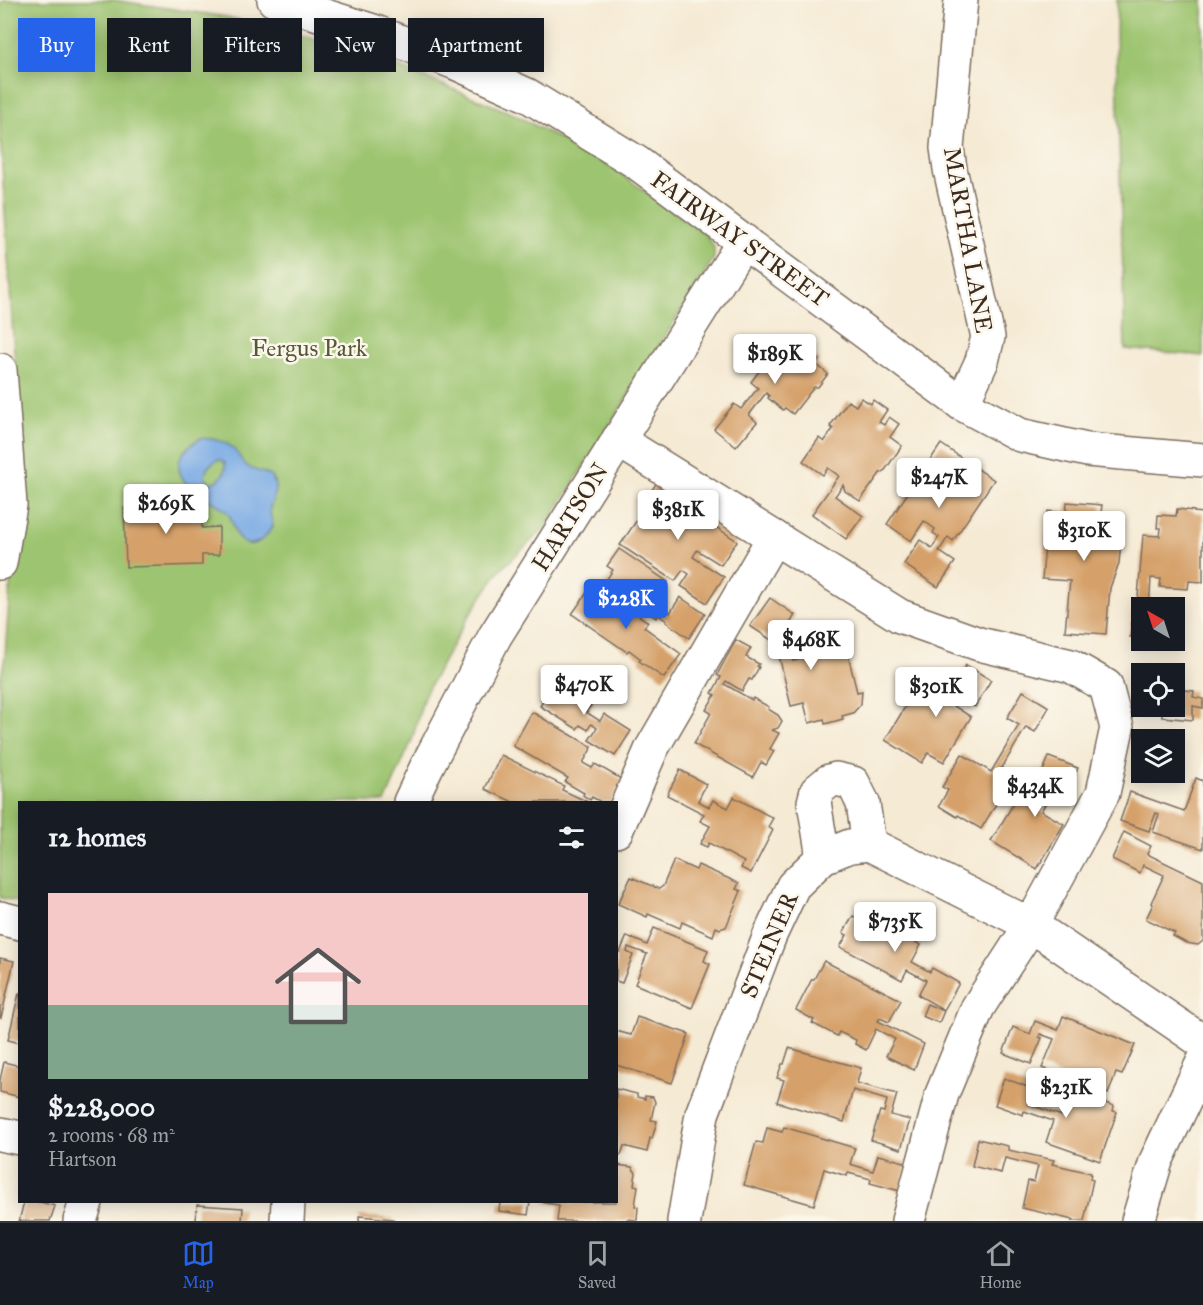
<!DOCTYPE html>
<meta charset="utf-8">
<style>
:root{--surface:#171b24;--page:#242831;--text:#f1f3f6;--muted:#9ea1a6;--line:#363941;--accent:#2563eb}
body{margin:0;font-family:"IM FELL Great Primer",serif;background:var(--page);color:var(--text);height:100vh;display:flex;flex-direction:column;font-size:22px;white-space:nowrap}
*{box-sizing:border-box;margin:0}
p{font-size:20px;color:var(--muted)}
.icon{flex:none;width:33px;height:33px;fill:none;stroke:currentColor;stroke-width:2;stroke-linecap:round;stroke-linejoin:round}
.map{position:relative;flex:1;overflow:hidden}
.panel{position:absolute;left:18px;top:801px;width:600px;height:402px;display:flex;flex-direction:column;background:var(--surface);border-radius:0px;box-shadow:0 3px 15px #0003}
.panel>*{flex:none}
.top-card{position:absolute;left:18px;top:18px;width:600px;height:54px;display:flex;gap:12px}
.needle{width:39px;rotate:321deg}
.fabs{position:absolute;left:1131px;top:597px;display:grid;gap:12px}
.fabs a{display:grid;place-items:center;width:54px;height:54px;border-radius:0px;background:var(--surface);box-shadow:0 3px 15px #0003;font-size:30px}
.price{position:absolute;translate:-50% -51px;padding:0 14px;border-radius:6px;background:#fff;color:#222;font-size:20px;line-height:39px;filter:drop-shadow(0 2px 3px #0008)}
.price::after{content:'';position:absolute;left:50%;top:36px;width:18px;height:14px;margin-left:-9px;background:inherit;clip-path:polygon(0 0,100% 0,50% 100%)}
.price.on{background:var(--accent);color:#fff}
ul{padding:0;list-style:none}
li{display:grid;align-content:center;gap:12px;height:318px;padding:0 30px}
li span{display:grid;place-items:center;height:186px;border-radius:0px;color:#555}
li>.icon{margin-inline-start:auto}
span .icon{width:108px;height:108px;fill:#fffc;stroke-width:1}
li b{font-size:26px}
h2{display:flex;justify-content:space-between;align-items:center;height:72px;padding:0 30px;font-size:26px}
.pill{padding:0 21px;border-radius:0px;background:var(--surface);box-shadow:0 3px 15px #0003;font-size:21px;line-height:54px}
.pill.on{background:var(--accent);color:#fff}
.menu{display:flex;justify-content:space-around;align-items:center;height:84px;border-top:2px solid var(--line);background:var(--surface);font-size:16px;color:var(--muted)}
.menu a{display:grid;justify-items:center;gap:3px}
.menu .on{color:var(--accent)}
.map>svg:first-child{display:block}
.green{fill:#9dc470;stroke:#6c7747;stroke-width:1.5}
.water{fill:#79aae4;stroke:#5a6a81;stroke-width:1.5;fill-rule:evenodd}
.building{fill:#d5a069}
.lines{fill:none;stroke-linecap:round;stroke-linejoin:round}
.minor-casing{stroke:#7c6d5e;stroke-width:36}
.minor{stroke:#fff;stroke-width:33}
.labels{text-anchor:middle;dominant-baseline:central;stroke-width:5;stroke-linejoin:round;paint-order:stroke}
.street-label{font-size:24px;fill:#3b2a1e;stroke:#fbf7ec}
.park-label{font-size:24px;fill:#585837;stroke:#fbf7ec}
</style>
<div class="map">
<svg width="1203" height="1221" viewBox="0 0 1203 1221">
<rect width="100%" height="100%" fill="#fbf7ec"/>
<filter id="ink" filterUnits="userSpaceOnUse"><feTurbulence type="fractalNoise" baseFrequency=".0167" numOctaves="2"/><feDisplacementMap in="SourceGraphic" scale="12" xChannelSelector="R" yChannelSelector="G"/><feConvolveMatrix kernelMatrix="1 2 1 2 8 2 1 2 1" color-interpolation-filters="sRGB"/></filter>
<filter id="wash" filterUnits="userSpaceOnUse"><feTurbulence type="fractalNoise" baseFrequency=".008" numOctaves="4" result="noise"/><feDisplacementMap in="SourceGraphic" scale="24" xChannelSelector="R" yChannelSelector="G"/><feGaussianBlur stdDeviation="1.35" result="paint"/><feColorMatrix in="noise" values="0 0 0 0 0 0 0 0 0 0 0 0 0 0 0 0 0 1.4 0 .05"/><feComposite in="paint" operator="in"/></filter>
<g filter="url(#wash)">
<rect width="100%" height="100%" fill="#f5ead4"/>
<g class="green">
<path d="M5 0H113L227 17 357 50 514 114 611 167 706 235 714 247V258L545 528 499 571 467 619 424 696 412 740 385 802H20L19 902 0 898V681L5 656 20 446 0 134V4Z"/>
<path d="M1117 0H1203V356L1125 349 1116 35Z"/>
</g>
<path class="water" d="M201 438C216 439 229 441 238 454 240 458 242 462 246 465 256 474 271 469 275 485 276 493 272 500 270 508 269 514 272 520 273 526 268 534 259 546 248 544 234 542 235 524 229 515 221 503 205 500 194 492 190 490 188 486 185 482 171 463 183 448 201 438ZM217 460H221L225 463C226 473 221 481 211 483 199 476 208 465 217 460Z"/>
<g id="blocks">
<g class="building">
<path d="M791 337 819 360 816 364 828 374 818 387H814L793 414 785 408 783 410 768 398 769 396 766 393 749 415 757 422 736 447 714 429 734 404 741 409 758 388 751 382 760 370 750 362 763 345 769 338 779 347 787 338 789 339Z"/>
<path d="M861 398 871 404 873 400 887 410 879 422 884 425 889 417 899 424 890 437 902 446 883 473 881 472 860 501 845 491 843 485 835 496 863 516 846 539 812 514 839 476 828 468 823 475 803 461 819 438 824 442 833 429 830 426 848 401 856 406Z"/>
<path d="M941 444 994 480 953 541 948 537 939 551 955 562 938 587 904 564 920 540 932 548 939 537 933 533 935 529 924 521 911 541 887 524Z"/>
<path d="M657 482 705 513 700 520 712 527 713 525 737 541 721 565 697 550 693 557 724 577 707 603 681 586 689 574 683 570 675 581 620 545 641 514 638 512Z"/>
<path d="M157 496 158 506H165V511L202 510V528L219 527V555H202V565L126 567 124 508H128V497Z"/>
<path d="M1067 502 1102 505 1101 512 1116 514 1115 517 1123 518 1119 563 1110 588 1106 634 1065 631 1070 581 1042 579 1048 511 1066 513Z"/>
<path d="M1177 509 1194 511V512L1203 513V582L1189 581 1188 589 1160 587 1161 579 1151 578 1149 608H1142V638L1130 637 1133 608 1137 609 1143 535 1160 536 1161 528H1157L1158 515 1176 516Z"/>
<path d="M619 549 668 582 656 599 665 605 663 608 670 613 680 597 705 614 689 638 666 622 667 621 658 615 656 618 604 583 613 570 607 566Z"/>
<path d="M593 584 648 622 644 627 681 654 664 678 639 661 641 659 629 650 627 652 572 614Z"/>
<path d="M770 598 795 615 785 632 793 661 846 647 857 692 862 691 861 704 853 713 842 716 843 719 825 724 824 719 809 723 804 703 791 706 776 643 750 626Z"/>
<path d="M736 640 751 648 746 657 759 664 757 666 759 667 752 680 749 679 742 691 726 681 724 684 752 700 753 698 769 707 768 709 778 715 782 721 778 728 772 730 779 733 770 749 774 751 766 765 761 762 753 777 694 744 711 713 706 710 715 695 712 693 721 677 717 675Z"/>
<path d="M966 665 991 680 975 707 959 697 954 706 971 717 944 762 928 753 922 763 885 740 919 684 945 700 953 692 951 691Z"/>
<path d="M558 678 594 701 586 712 600 721 604 714 631 731 615 756 589 740 597 728 591 724 588 730 580 725 577 729 540 706Z"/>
<path d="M1174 689 1194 691 1193 697 1203 699V708L1193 706V720L1162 717 1163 706H1174Z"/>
<path d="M1023 691 1049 707 1035 732 1026 727 997 776 1009 783 981 829 958 815 957 817 939 806 948 790 942 787 962 754 991 772 1019 725 1007 718Z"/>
<path d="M532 712 592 747 583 763 592 768 595 764 623 780 611 802H601L592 797 590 800 583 795 584 793 565 782 568 778 513 746Z"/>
<path d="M501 755 564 786 562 790 588 802H513L485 789Z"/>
<path d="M1049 757 1078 768 1068 794 1055 787 1041 811 1064 824 1037 869 991 841 1018 796 1035 806 1047 786 1039 780Z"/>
<path d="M680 770 706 784 698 801 709 807 713 800 728 808 734 797 773 818 768 827 773 830 751 873 741 868 744 862 709 843 707 847 700 844 710 826 700 821 704 814 667 795Z"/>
<path d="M1196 778 1203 781V849L1153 832 1159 814 1156 813 1149 831 1120 821 1130 792 1184 811Z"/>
<path d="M1124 832 1151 846 1147 854 1203 881V941L1198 945 1186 943 1173 936 1175 933 1146 919 1153 904 1151 903 1164 875 1143 865 1140 873 1112 859Z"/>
<path d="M674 860 696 870 698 865 739 883 736 889 741 891 726 927 720 929 716 927 713 936 682 922 680 928 648 914 647 917 618 904 631 877 659 889 663 886Z"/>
<path d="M886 907 909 920 901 934 921 945 912 962 930 972 932 968 959 983 944 1010 918 995 926 980 907 970 902 980 840 947 847 935 843 933 853 916 863 921 870 908 882 914Z"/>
<path d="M654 928 708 950 704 961 710 964 692 1008 635 984 647 954 628 947 627 952 633 955 622 983 616 981V951L620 952 627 936 647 945Z"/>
<path d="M0 958 14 961 1 1018H0Z"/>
<path d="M824 961 901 1000 889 1022 880 1018 878 1021 924 1044 914 1070 886 1056 895 1039 876 1029 866 1050 855 1044 856 1040 839 1032 837 1036 812 1023 814 1020 796 1010 812 979H814Z"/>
<path d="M19 993H20V1043L8 1040Z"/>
<path d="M927 1004 944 1011 939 1023 922 1016Z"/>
<path d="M1063 1016 1135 1045 1122 1075 1116 1073 1108 1094 1042 1068 1054 1039 1040 1034 1039 1037 1042 1038 1031 1064 1003 1053 1013 1027 1030 1034 1035 1021 1058 1030Z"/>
<path d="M637 1017 689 1034 672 1083 616 1065V1031L631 1035Z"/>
<path d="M789 1048 861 1068 857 1083 897 1094 891 1115 910 1120 901 1149 871 1140 880 1111 884 1112 887 1100 853 1090 844 1122 777 1102 784 1080 777 1078 782 1064H784Z"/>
<path d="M4 1062 20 1066V1097L0 1092V1080Z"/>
<path d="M1004 1078 1033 1089 1028 1104 1062 1116 1071 1091 1114 1106 1113 1111 1117 1112 1100 1161 1046 1142 1053 1121 1024 1111 1023 1115 995 1105Z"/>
<path d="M616 1089 637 1094V1097L645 1099V1096L653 1097 655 1102 651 1120 657 1121 652 1139 650 1138 647 1152 624 1146 621 1155 616 1154Z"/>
<path d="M784 1127 855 1148 850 1164 873 1171 878 1155 908 1163 900 1191 870 1183 871 1179 848 1173 847 1176 824 1169 814 1205 744 1185 756 1142 763 1143 767 1128 782 1132Z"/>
<path d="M978 1139 1008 1146V1150L1054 1160 1052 1164 1091 1173 1090 1179 1093 1180 1084 1221H1072L1073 1220 1022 1208 1028 1181 1034 1182 1038 1166 1005 1158 1001 1173 972 1166Z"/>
<path d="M616 1165 632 1167 636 1173 634 1185 638 1186 635 1206 638 1207 637 1220 627 1219V1221H557L559 1205 544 1203V1202H616Z"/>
<path d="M24 1202H40L55 1206 50 1221H19Z"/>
<path d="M500 1202H530L528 1215 499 1211Z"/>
<path d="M197 1205 243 1208 242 1221H196Z"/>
<path d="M359 1216 393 1219V1221H359Z"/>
</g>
</g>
</g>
<g filter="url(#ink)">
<use href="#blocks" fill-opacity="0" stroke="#7c6d5e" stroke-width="1.5"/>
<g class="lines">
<defs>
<g id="minor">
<path d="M274 0 373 31 456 63 527 95 636 162 962 404 1020 435 1087 450 1203 460"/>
<path d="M961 0 947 148 950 169 988 337 982 361 962 404"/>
<path d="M0 370 10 505 0 563"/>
<path d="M618 440 900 616 979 644 1071 666 1106 686 1117 728 1103 793 1031 925 978 1007 942 1094 908 1221"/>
<path d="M410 802 427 766 495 636 744 241"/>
<path d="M616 831 652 748 774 537"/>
<path d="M823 857 814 802 817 791 829 781 836 779 853 783 863 803 869 844"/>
<path d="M0 918 20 923"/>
<path d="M0 1134 20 1138"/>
<path d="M80 1221 86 1202"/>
<path d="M287 1221 288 1202"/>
<path d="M684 1221 702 1114 770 935 793 886 823 857 850 846 869 844 1031 925 1203 1042"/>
<path d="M1138 1221 1156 1161 1203 1062"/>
</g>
</defs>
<use href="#minor" class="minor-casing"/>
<use href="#minor" class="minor"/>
</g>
</g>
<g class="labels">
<g class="street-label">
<text transform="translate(740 239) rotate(36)">FAIRWAY STREET</text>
<text transform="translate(968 240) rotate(80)">MARTHA LANE</text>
<text transform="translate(570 517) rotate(-58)">HARTSON</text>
<text transform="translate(769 945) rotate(-67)">STEINER</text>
</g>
<g class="park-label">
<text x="309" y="348">Fergus Park</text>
</g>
</g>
</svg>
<div class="fabs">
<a><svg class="needle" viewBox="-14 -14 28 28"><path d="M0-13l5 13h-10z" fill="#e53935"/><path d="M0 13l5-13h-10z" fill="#9ea1a6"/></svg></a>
<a><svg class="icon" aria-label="locate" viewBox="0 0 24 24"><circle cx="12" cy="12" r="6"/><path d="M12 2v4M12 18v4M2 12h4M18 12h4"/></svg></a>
<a><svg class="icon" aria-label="layers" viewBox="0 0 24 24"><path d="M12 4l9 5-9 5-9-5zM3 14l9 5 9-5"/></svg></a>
</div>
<b class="price" style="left:775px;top:385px">$189K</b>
<b class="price" style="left:939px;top:509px">$247K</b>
<b class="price" style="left:166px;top:535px">$269K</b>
<b class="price" style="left:678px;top:541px">$381K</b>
<b class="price" style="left:1084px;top:562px">$310K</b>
<b class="price on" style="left:626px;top:630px">$228K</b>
<b class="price" style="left:811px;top:671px">$468K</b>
<b class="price" style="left:584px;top:716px">$470K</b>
<b class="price" style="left:936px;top:718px">$301K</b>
<b class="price" style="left:1035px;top:818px">$434K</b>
<b class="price" style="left:895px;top:953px">$735K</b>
<b class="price" style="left:1066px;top:1119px">$231K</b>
<div class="top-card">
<a class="pill on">Buy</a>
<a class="pill">Rent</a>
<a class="pill">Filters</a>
<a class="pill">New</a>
<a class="pill">Apartment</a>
</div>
<section class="panel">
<h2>12 homes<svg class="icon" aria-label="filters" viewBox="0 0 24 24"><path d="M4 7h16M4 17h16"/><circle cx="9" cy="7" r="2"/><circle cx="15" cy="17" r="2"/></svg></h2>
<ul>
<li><span style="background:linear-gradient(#f6c9c9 60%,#7fa58c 0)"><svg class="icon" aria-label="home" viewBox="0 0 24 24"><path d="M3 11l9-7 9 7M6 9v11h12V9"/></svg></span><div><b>$228,000</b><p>2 rooms · 68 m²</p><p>Hartson</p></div></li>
</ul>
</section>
</div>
<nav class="menu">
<a class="on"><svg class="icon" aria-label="map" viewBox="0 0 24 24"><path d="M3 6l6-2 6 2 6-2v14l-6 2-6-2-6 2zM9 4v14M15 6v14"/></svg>Map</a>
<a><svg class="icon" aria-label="saved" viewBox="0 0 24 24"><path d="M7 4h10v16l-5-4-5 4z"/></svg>Saved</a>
<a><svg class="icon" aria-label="home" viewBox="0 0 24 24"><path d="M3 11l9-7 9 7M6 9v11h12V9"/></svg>Home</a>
</nav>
